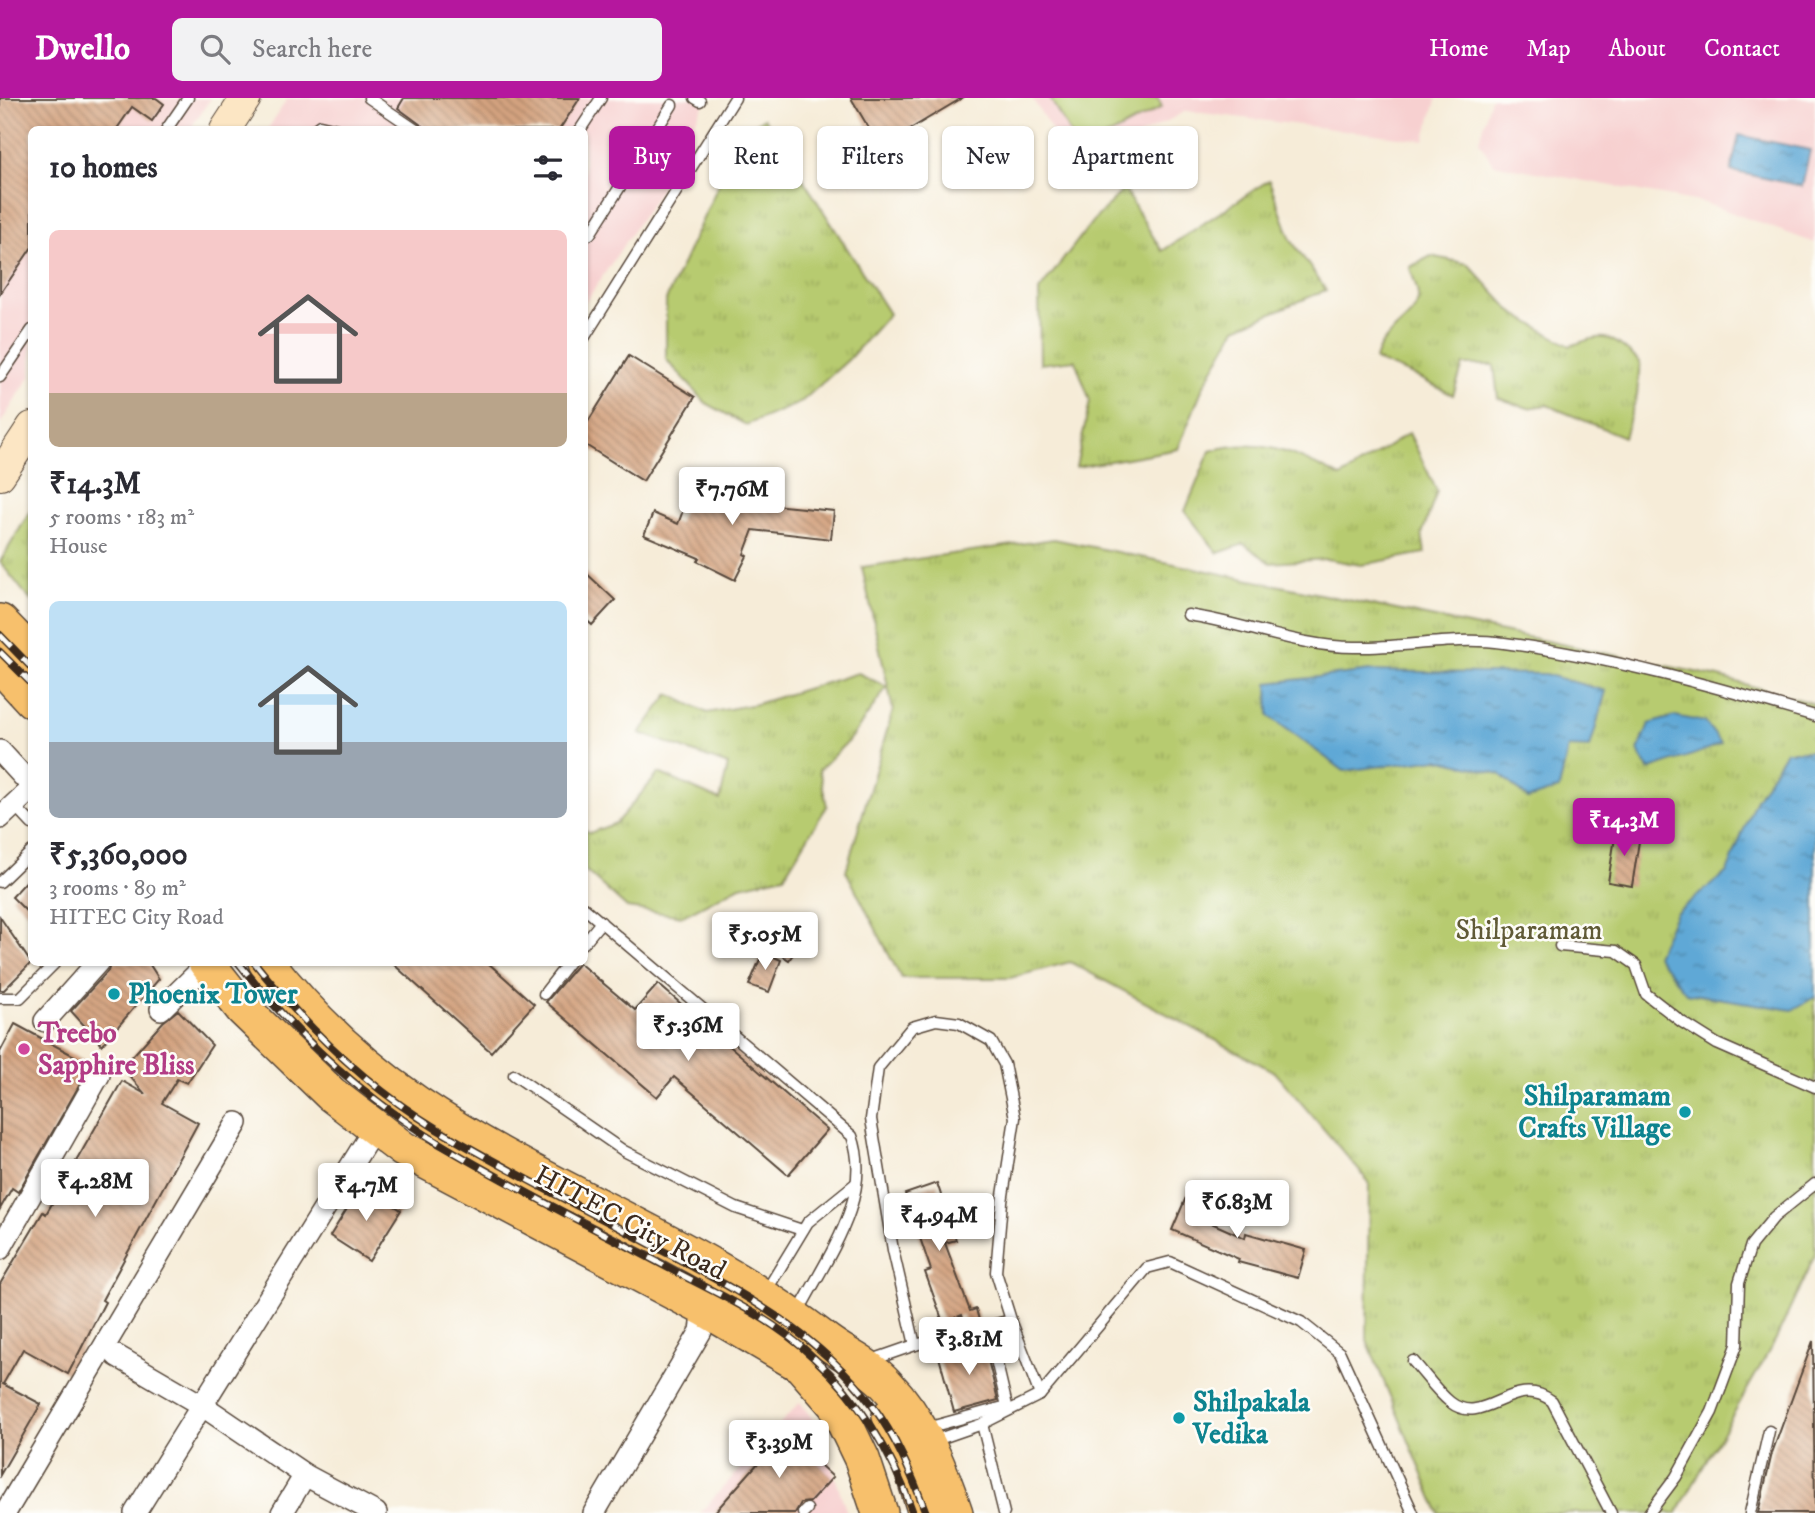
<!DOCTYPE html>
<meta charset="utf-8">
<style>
:root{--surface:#fff;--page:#f2f2f3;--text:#2b2b33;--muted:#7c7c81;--accent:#b5179e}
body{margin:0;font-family:"IM FELL DW Pica",serif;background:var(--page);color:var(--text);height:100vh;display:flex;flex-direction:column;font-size:26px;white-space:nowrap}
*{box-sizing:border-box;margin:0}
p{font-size:23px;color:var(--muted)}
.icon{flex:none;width:38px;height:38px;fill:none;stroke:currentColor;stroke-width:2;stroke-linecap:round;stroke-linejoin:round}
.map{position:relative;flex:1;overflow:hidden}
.sheet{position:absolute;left:28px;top:28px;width:560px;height:840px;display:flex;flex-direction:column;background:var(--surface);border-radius:10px;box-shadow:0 2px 5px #0004}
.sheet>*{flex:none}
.top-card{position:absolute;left:609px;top:28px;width:665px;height:63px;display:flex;gap:14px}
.price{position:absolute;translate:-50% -60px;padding:0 16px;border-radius:7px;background:#fff;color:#222;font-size:23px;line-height:46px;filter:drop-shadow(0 2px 4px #0008)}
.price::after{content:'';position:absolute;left:50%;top:42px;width:21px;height:16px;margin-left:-10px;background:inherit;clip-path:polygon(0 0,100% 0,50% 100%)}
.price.current{background:var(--accent);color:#fff}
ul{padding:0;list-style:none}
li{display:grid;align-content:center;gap:14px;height:371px;padding:0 21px}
li span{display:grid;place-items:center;height:217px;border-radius:10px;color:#555}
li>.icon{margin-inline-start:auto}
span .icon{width:126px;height:126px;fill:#fffc;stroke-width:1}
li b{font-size:30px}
h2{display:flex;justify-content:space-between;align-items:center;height:84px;padding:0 21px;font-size:30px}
.pill{padding:0 24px;border-radius:10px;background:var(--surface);box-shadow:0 2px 5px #0004;font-size:24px;line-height:63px}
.pill.current{background:var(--accent);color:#fff}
header{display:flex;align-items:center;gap:42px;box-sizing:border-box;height:98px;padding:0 35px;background:var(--accent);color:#fff}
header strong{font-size:33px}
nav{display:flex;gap:38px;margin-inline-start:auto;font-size:24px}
.search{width:490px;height:63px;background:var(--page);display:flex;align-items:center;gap:18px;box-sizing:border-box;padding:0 24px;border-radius:10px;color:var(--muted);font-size:26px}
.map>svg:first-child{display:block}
.built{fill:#f7d0d0}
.grass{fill:url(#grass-tufts);stroke:#797a46;stroke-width:2}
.pitch{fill:#b7cb6f;stroke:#797a46;stroke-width:2}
.water{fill:url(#water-ripples);stroke:#4c697a;stroke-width:2}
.building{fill:url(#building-back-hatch)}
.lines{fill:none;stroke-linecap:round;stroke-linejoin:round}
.lane-casing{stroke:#57473a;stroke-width:13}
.street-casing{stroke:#57473a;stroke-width:24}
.secondary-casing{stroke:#57473a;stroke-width:32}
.primary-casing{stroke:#57473a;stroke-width:38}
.lane{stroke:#fff;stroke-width:10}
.street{stroke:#fff;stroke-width:21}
.secondary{stroke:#fce6c4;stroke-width:30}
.primary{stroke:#f7c06c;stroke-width:35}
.rail-casing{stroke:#3b2a1e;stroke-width:8}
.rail{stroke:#fdfcf7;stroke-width:5;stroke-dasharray:16;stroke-linecap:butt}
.culture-dot{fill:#0f9aa8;stroke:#fdfcf7;stroke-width:2.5}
.hotel-dot{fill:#d1479c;stroke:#fdfcf7;stroke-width:2.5}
.labels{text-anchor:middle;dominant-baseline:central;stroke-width:5;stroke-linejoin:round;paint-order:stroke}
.park-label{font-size:28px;fill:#605a36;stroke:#fdfcf7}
.culture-label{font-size:28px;font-weight:bold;fill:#0d838f;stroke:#fdfcf7;text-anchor:start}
.hotel-label{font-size:28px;font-weight:bold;fill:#b23c85;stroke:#fdfcf7;text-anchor:start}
.street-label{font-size:28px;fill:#3b2a1e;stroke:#fdfcf7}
</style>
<header>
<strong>Dwello</strong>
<div class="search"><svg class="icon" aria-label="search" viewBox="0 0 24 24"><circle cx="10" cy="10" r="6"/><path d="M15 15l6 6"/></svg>Search here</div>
<nav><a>Home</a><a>Map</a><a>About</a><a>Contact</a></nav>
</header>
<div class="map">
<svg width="1815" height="1415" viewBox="0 0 1815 1415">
<defs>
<pattern id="grass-tufts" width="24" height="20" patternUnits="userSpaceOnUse" patternTransform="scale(1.75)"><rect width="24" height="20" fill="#b7cb6f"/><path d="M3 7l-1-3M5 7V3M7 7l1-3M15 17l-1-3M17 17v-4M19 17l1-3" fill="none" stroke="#9eae60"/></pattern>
<pattern id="water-ripples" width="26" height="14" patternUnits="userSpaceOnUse" patternTransform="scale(1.75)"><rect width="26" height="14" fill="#5ea8d6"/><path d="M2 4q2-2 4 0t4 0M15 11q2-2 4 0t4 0" fill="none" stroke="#4f89ad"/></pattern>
<pattern id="building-back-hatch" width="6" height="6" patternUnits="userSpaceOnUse" patternTransform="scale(1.75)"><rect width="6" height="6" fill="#d3a27f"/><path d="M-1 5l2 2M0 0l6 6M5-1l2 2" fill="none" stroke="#ac8467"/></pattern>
</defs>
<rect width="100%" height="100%" fill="#fdfcf7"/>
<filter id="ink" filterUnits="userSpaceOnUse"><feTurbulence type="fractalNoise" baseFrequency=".0143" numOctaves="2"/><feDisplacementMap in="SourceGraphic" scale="14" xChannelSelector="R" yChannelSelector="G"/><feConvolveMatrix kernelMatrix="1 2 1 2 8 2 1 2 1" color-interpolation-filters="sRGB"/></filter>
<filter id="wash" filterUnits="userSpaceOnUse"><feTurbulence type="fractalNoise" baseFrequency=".00686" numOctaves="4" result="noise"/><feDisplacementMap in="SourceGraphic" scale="28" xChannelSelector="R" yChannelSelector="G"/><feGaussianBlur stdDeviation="1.57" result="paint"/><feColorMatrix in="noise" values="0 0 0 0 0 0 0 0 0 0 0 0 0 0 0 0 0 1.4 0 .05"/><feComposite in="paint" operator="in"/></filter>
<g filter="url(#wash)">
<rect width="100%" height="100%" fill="#f6ecd8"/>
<g class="built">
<path d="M0 0H211L190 31 32 32 31 277 0 326Z"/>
<path d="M288 0H707L660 92 585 205 584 32H267Z"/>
<path d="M1032 0H1437L1424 42 1186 13 1076 72Z"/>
<path d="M1491 0H1815V145L1705 105 1493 66 1479 43Z"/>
<path d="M800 1304 819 1330 847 1415H700Z"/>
</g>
<g class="grass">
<path d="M764 20 889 216 848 262 800 305 746 327 706 305 666 261V202L741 37Z"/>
<path d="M1269 82 1291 142 1326 192 1236 230 1203 289 1178 351 1076 369 1090 303 1075 262 1040 266 1039 193 1092 124 1124 91 1162 153Z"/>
<path d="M1431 158 1468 166 1512 214 1570 248C1608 234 1610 237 1640 264L1637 297 1624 339 1547 307 1528 310 1498 300 1494 267H1463L1453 297 1413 277 1375 262C1381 233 1416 223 1418 201 1419 191 1412 179 1410 169Z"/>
<path d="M1409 335 1437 393 1422 436 1425 455 1361 467 1326 461 1271 465 1244 446 1218 455 1185 413 1210 353C1264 338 1293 356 1341 379Z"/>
<path d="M31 412V503L0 464Z"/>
<path d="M1054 441 1719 579 1815 606V1157L1777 1239 1677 1415H1439L1367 1243 1369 1084 1275 974 1070 864 1010 880H901L846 773 893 612 862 469Z"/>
<path d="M858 575 887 589 852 639 819 672 827 708 784 778 740 788 683 818 627 810 585 772V732L590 735 616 725 659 675 720 702 728 667 640 635 669 596 707 615 756 606Z"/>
</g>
<path class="pitch" d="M1050 0H1158L1162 9 1080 53Z"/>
<g class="water">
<path d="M1739 37 1810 52 1802 88 1731 73Z"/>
<path d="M1370 573 1545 576 1606 593 1590 650 1568 649 1559 691 1528 701 1500 676 1438 661 1344 673 1269 618 1268 585Z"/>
<path d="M1675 618 1705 624 1721 645C1698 658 1674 661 1649 672L1638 653 1649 626Z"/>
<path d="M1786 653H1815V899L1792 912 1686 895 1656 857 1676 815 1727 774 1755 703Z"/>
</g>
<g id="blocks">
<g class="building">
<path d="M0 0H156L164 6 152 23 132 9 116 32H32V149L0 196Z"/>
<path d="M404 0H580L559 32H428L398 10Z"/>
<path d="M851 0H962L880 49Z"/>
<path d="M629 258 695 299 643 383 584 346V330Z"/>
<path d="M694 383 772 412 773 407 834 413 831 441 753 432 744 456 747 458 735 482 697 463 699 460 644 437 653 415 678 426Z"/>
<path d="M584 473 615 502 592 527 584 520Z"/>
<path d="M1616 733 1640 737 1632 788 1608 784Z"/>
<path d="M32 777V819L12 799Z"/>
<path d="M0 819 31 865 4 892H0Z"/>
<path d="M785 837 799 847 789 862 774 852Z"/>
<path d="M763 854 781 862 769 894 749 887Z"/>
<path d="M111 864H148L159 881 102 947 71 913 108 873Z"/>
<path d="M391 864H487L534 906 491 954Z"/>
<path d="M579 865 635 912 658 886 827 1032 788 1077 674 979 657 999 546 904Z"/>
<path d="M178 912 212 947 187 985 177 981 162 1005 198 1025 102 1202 105 1204 68 1276 23 1251 3 1286 41 1306 0 1377V1186L43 1114 46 1116 122 983 145 996 127 975 133 963 129 962 163 924Z"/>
<path d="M15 926 91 967 18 1094 12 1090 0 1111V954Z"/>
<path d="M937 1085 956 1142 945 1145 970 1213 976 1211 979 1222 965 1226 962 1217 943 1224 925 1174 931 1172 905 1096Z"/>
<path d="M362 1087 401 1112 369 1163 330 1138Z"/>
<path d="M1190 1090 1209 1098 1200 1120 1245 1140 1246 1135 1306 1152 1298 1180 1238 1164 1239 1161 1172 1132Z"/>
<path d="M982 1238 998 1302 954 1314 939 1259 971 1251 969 1241Z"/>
<path d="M1813 1243 1815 1415H1758L1772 1355Z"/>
<path d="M790 1329 811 1349 806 1354 833 1379 810 1404 801 1405 795 1415H714Z"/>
</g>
</g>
</g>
<g filter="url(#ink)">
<use href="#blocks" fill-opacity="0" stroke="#57473a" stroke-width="2"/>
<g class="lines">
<defs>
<g id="lane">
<path d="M369 0 416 32"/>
<path d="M695 0 700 3"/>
<path d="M166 32 188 0"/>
<path d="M313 32 320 27 341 32"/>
<path d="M580 32 601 0"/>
<path d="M584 139 590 136 672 7"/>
<path d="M584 240 735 0"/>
<path d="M0 279 32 232"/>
<path d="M1188 517C1244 525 1298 549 1355 549 1404 550 1455 538 1504 545 1610 559 1713 588 1815 618"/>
<path d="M14 707 32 726"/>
<path d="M0 784 32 753"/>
<path d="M584 810 852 1038C874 1099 825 1162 798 1215"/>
<path d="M584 845 601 824"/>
<path d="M1560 848 1616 853 1636 867 1646 896 1682 924 1717 946 1815 989"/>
<path d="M544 896 569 864"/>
<path d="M0 900H20L56 864"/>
<path d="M514 977 624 1053 736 1110 802 1132"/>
<path d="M765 1195 808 1124 855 1086"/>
<path d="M915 1247 1011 1222"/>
<path d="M869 1263 915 1247 893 1152 871 1021 878 970 912 929 936 922 959 925 991 943 1004 966 1015 1020 1002 1104 996 1174 1011 1222 1040 1297"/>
<path d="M1413 1263C1425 1276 1436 1293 1450 1304 1484 1331 1513 1274 1552 1303L1611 1415"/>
<path d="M982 1326 1004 1415"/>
<path d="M923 1331 1007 1308 988 1228"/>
<path d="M930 1344 982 1326 1040 1297 1147 1170 1170 1164 1301 1224 1340 1255 1413 1415"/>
<path d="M803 1415 807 1411"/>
<path d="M1649 1415 1676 1379 1712 1314 1737 1247 1739 1185 1751 1147 1774 1119 1815 1086"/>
<path d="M1750 1415 1769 1333"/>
</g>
<g id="street">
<path d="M0 653 32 688"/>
<path d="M0 720 32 690"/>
<path d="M161 911 207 866"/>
<path d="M45 923 98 864"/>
<path d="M0 1151 99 977"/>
<path d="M117 1258 203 1308 305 1377 376 1415"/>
<path d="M5 1415 237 1025"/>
<path d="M135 1415 369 1039 373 1026"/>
<path d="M282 1415 305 1377"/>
<path d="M594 1415 701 1233 704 1210"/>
</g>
<g id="secondary">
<path d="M225 32 246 0"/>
<path d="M0 377 32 329"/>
</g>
<g id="primary">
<path d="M0 524 32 557"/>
<path d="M0 567 32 602"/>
<path d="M206 864 243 911 331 996 403 1051 704 1210 801 1267 836 1307 862 1361 880 1415"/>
<path d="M266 864C309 918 359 966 416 1005 545 1093 698 1144 822 1240 843 1257 868 1266 886 1286 921 1322 939 1368 955 1415"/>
<path d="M890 1318 905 1349 926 1415"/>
</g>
</defs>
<use href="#lane" class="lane-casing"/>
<use href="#street" class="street-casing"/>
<use href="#secondary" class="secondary-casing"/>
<use href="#primary" class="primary-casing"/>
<use href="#lane" class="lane"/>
<use href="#street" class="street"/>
<use href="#secondary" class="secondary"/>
<use href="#primary" class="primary"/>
<defs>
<g id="rail">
<path d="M0 537 32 570"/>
<path d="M0 554 32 586"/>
<path d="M238 864C296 938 365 1002 447 1050 523 1095 602 1134 680 1176 727 1200 776 1223 814 1260 860 1302 893 1357 913 1415"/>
<path d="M254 864C305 928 366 988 437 1031 511 1075 589 1113 665 1154 742 1195 818 1235 872 1307 896 1339 912 1377 926 1415"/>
</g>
</defs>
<use href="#rail" class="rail-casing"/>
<use href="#rail" class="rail"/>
</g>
</g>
<g class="culture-dot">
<circle cx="114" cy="896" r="7"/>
<circle cx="1685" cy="1014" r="7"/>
<circle cx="1179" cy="1320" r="7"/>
</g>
<circle class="hotel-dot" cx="24" cy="951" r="7"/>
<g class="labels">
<g class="park-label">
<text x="1529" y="832">Shilparamam</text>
</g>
<g class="culture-label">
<text x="128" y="896">Phoenix Tower</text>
<text x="1671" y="998" text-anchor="end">Shilparamam<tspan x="1671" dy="32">Crafts Village</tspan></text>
<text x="1193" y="1304">Shilpakala<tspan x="1193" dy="32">Vedika</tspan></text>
</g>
<g class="hotel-label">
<text x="38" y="935">Treebo<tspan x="38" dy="32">Sapphire Bliss</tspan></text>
</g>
<g class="street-label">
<text transform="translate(630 1125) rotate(28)">HITEC City Road</text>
</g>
</g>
</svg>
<b class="price" style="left:732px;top:429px">₹7.76M</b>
<b class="price current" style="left:1624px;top:760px">₹14.3M</b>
<b class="price" style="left:765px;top:874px">₹5.05M</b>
<b class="price" style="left:688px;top:965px">₹5.36M</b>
<b class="price" style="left:95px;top:1121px">₹4.28M</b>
<b class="price" style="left:366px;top:1125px">₹4.7M</b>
<b class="price" style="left:1237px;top:1142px">₹6.83M</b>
<b class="price" style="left:939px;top:1155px">₹4.94M</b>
<b class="price" style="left:969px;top:1279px">₹3.81M</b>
<b class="price" style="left:779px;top:1382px">₹3.39M</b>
<div class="top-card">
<a class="pill current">Buy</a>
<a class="pill">Rent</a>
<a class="pill">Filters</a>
<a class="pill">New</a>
<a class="pill">Apartment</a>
</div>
<section class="sheet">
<h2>10 homes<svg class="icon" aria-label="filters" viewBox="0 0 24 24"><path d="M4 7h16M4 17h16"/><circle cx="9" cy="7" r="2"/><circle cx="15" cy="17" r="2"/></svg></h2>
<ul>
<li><span style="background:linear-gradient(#f6c9c9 75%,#b9a48a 0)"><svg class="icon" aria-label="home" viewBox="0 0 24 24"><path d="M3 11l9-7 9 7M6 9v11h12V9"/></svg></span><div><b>₹14.3M</b><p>5 rooms · 183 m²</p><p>House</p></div></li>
<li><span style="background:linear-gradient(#bfe0f5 65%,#9aa5b1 0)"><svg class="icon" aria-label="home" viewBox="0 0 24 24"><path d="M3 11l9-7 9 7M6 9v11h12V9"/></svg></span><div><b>₹5,360,000</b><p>3 rooms · 89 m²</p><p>HITEC City Road</p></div></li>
</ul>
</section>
</div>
